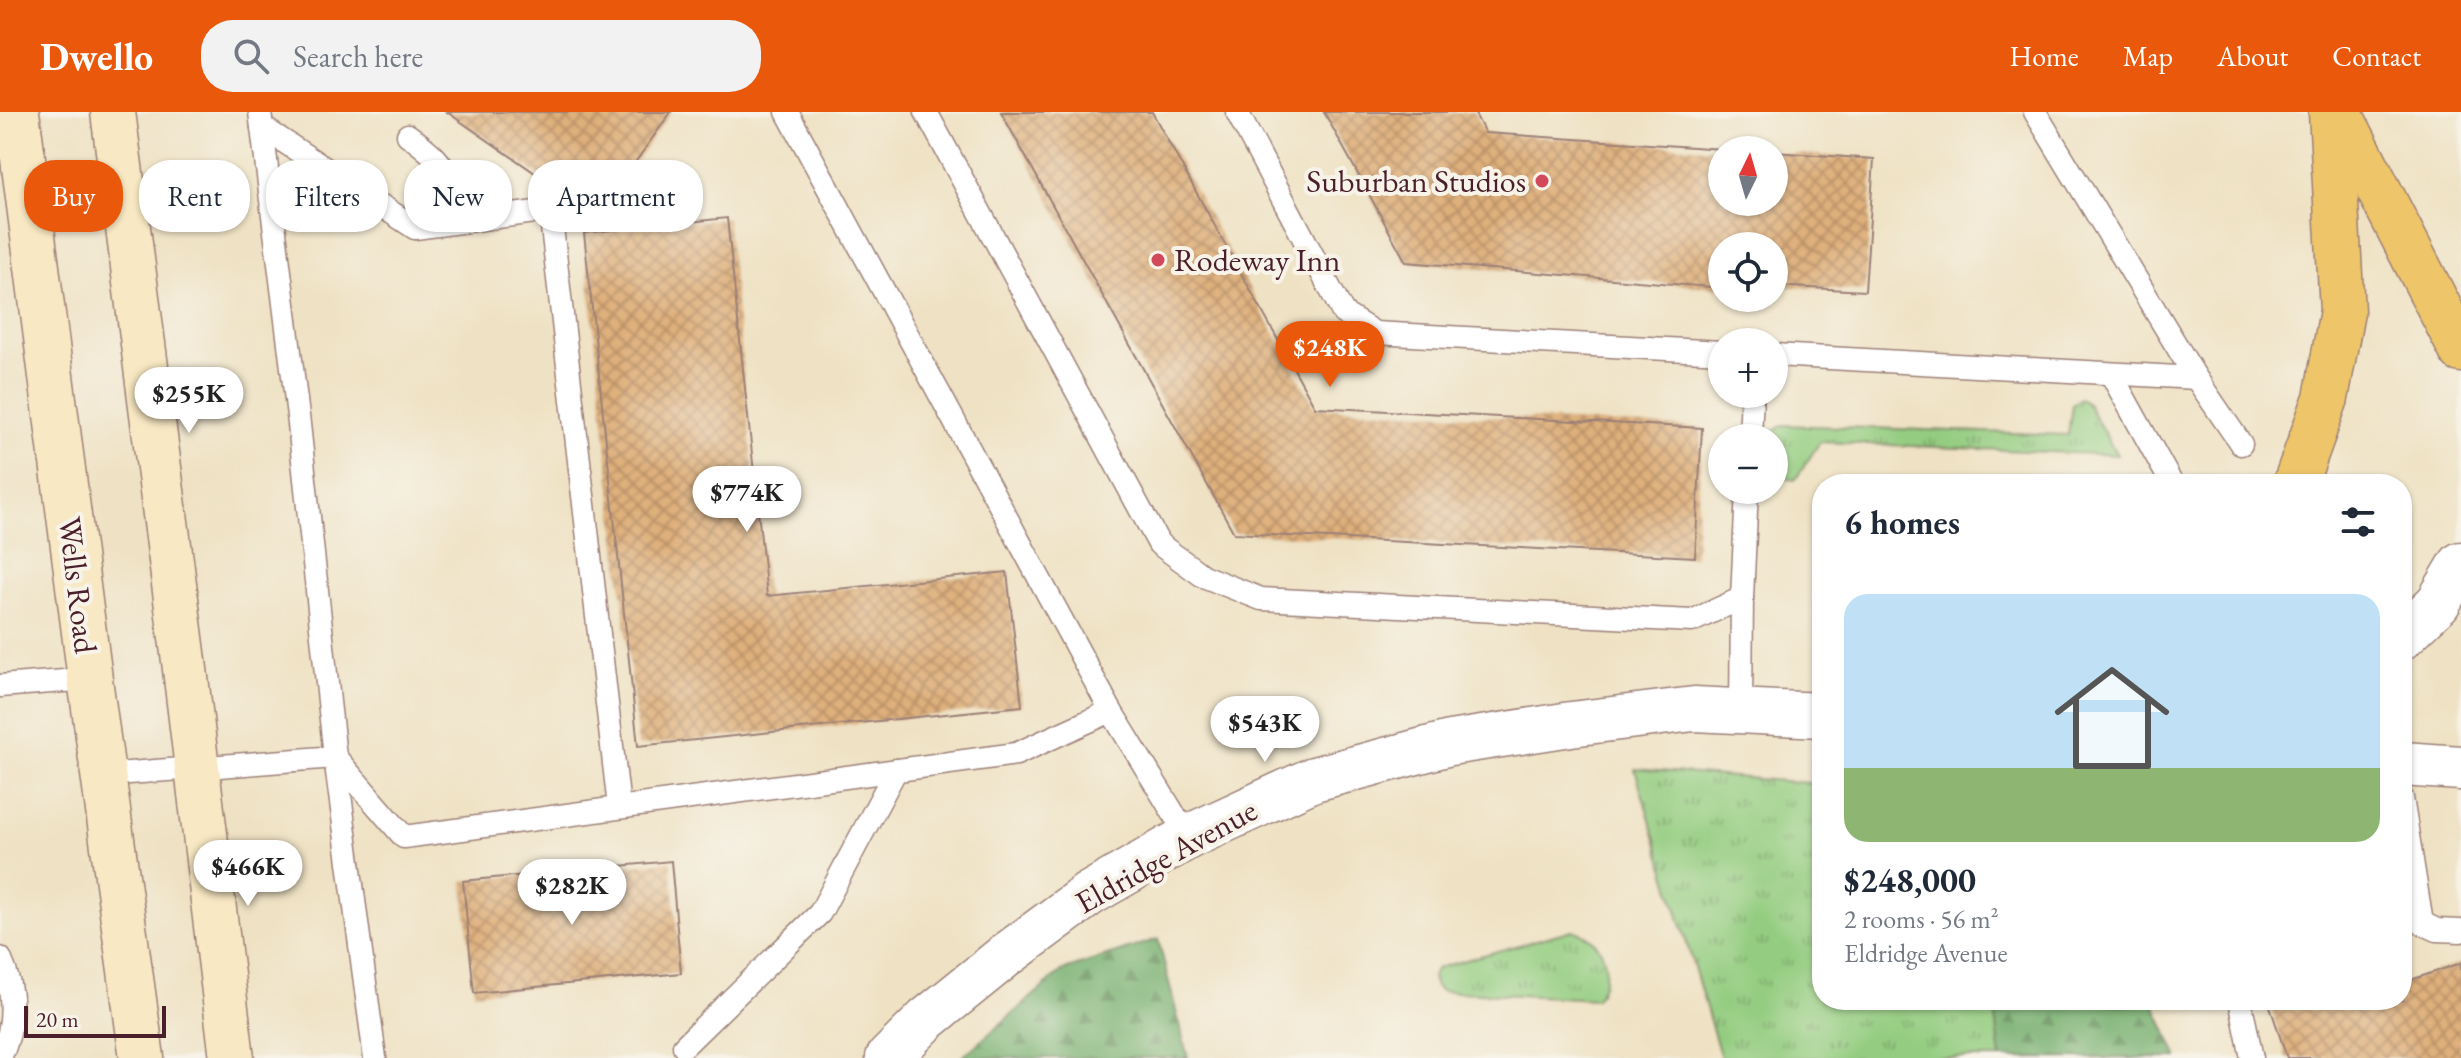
<!DOCTYPE html>
<meta charset="utf-8">
<style>
:root{--surface:#fff;--page:#f2f2f3;--text:#1f2937;--muted:#747a83;--accent:#ea580c}
body{margin:0;font-family:"EB Garamond",serif;background:var(--page);color:var(--text);height:100vh;display:flex;flex-direction:column;font-size:30px;white-space:nowrap}
*{box-sizing:border-box;margin:0}
p{font-size:26px;color:var(--muted)}
.icon{flex:none;width:44px;height:44px;fill:none;stroke:currentColor;stroke-width:2;stroke-linecap:round;stroke-linejoin:round}
.map{position:relative;flex:1;overflow:hidden}
.sheet{position:absolute;left:1812px;top:362px;width:600px;height:536px;display:flex;flex-direction:column;background:var(--surface);border-radius:32px;box-shadow:0 2px 6px #0004}
.sheet>*{flex:none}
.guide{position:absolute;left:24px;top:48px;width:760px;height:72px;display:flex;gap:16px}
.needle{width:52px;rotate:5deg}
.buttons{position:absolute;left:1708px;top:24px;display:grid;gap:16px}
.buttons a{display:grid;place-items:center;width:80px;height:80px;border-radius:50%;background:var(--surface);box-shadow:0 2px 6px #0004;font-size:40px}
.scale{position:absolute;left:24px;bottom:20px;width:142px;box-sizing:border-box;padding-left:8px;border:4px solid #4a1f2b;border-top:0;font-size:22px;line-height:28px;white-space:nowrap;color:#4a1f2b;-webkit-text-stroke:6px #f7f3e8;paint-order:stroke}
.price{position:absolute;translate:-50% -68px;padding:0 18px;border-radius:28px;background:#fff;color:#222;font-size:26px;line-height:52px;filter:drop-shadow(0 2px 4px #0008)}
.price::after{content:'';position:absolute;left:50%;top:48px;width:24px;height:18px;margin-left:-12px;background:inherit;clip-path:polygon(0 0,100% 0,50% 100%)}
.price.selected{background:var(--accent);color:#fff}
ul{padding:0;list-style:none}
li{display:grid;align-content:center;gap:16px;height:424px;padding:0 32px}
li span{display:grid;place-items:center;height:248px;border-radius:24px;color:#555}
li>.icon{margin-inline-start:auto}
span .icon{width:144px;height:144px;fill:#fffc;stroke-width:1}
li b{font-size:34px}
h2{display:flex;justify-content:space-between;align-items:center;height:96px;padding:0 32px;font-size:34px}
.tag{padding:0 28px;border-radius:32px;background:var(--surface);box-shadow:0 2px 6px #0004;font-size:28px;line-height:72px}
.tag.selected{background:var(--accent);color:#fff}
header{display:flex;align-items:center;gap:48px;box-sizing:border-box;height:112px;padding:0 40px;background:var(--accent);color:#fff}
header strong{font-size:38px}
nav{display:flex;gap:44px;margin-inline-start:auto;font-size:28px}
.search{width:560px;height:72px;background:var(--page);display:flex;align-items:center;gap:20px;box-sizing:border-box;padding:0 28px;border-radius:32px;color:var(--muted);font-size:30px}
.map>svg:first-child{display:block}
.grass{fill:url(#grass-tufts);stroke:#6f7656;stroke-width:2}
.forest{fill:url(#forest-firs);stroke:#60684d;stroke-width:2}
.building{fill:url(#building-cross-hatch)}
.lines{fill:none;stroke-linecap:round;stroke-linejoin:round}
.lane-casing{stroke:#9c8078;stroke-width:25}
.street-casing{stroke:#9c8078;stroke-width:47}
.secondary-casing{stroke:#9c8078;stroke-width:47}
.highway-casing{stroke:#9c8078;stroke-width:47}
.lane{stroke:#fff;stroke-width:22}
.street{stroke:#fff;stroke-width:44}
.secondary{stroke:#f8e8c3;stroke-width:44}
.highway{stroke:#eec569;stroke-width:44}
.poi-dot{fill:#d1495b;stroke:#f7f3e8;stroke-width:3}
.labels{text-anchor:middle;dominant-baseline:central;stroke-width:8;stroke-linejoin:round;paint-order:stroke}
.poi-label{font-size:32px;fill:#4a1f2b;stroke:#f7f3e8;text-anchor:end}
.street-label{font-size:32px;fill:#4a1f2b;stroke:#f7f3e8}
</style>
<header>
<strong>Dwello</strong>
<div class="search"><svg class="icon" aria-label="search" viewBox="0 0 24 24"><circle cx="10" cy="10" r="6"/><path d="M15 15l6 6"/></svg>Search here</div>
<nav><a>Home</a><a>Map</a><a>About</a><a>Contact</a></nav>
</header>
<div class="map">
<svg width="2461" height="946" viewBox="0 0 2461 946">
<defs>
<pattern id="grass-tufts" width="24" height="20" patternUnits="userSpaceOnUse" patternTransform="scale(2)"><rect width="24" height="20" fill="#94cd81"/><path d="M3 7l-1-3M5 7V3M7 7l1-3M15 17l-1-3M17 17v-4M19 17l1-3" fill="none" stroke="#7ba66a"/></pattern>
<pattern id="forest-firs" width="22" height="20" patternUnits="userSpaceOnUse" patternTransform="scale(2)"><rect width="22" height="20" fill="#77b06f"/><path d="M5 1l3.5 6h-7zM16 11l3.5 6h-7z" fill="#648f5b"/></pattern>
<pattern id="building-cross-hatch" width="8" height="8" patternUnits="userSpaceOnUse" patternTransform="scale(2)"><rect width="8" height="8" fill="#dfb07c"/><path d="M0 0l8 8M0 8l8-8" fill="none" stroke="#b78f66"/></pattern>
</defs>
<rect width="100%" height="100%" fill="#f7f3e8"/>
<filter id="ink" filterUnits="userSpaceOnUse"><feTurbulence type="fractalNoise" baseFrequency=".0125" numOctaves="2"/><feDisplacementMap in="SourceGraphic" scale="16" xChannelSelector="R" yChannelSelector="G"/><feConvolveMatrix kernelMatrix="1 2 1 2 8 2 1 2 1" color-interpolation-filters="sRGB"/></filter>
<filter id="wash" filterUnits="userSpaceOnUse"><feTurbulence type="fractalNoise" baseFrequency=".006" numOctaves="4" result="noise"/><feDisplacementMap in="SourceGraphic" scale="32" xChannelSelector="R" yChannelSelector="G"/><feGaussianBlur stdDeviation="1.8" result="paint"/><feColorMatrix in="noise" values="0 0 0 0 0 0 0 0 0 0 0 0 0 0 0 0 0 1.4 0 .05"/><feComposite in="paint" operator="in"/></filter>
<g filter="url(#wash)">
<rect width="100%" height="100%" fill="#efe2c4"/>
<g class="grass">
<path d="M2080 286 2088 293 2117 343 1820 330 1795 368 1774 364 1772 321 1783 313 2068 323 2072 292Z"/>
<path d="M1635 657 1822 672V888H1994L2001 946H1721Z"/>
<path d="M1572 818C1606 827 1614 859 1596 887L1441 879 1434 873 1432 865 1437 856Z"/>
</g>
<g class="forest">
<path d="M1158 827 1188 946H961L1062 859Z"/>
<path d="M1994 888H2153L2178 946H2001Z"/>
</g>
<g id="blocks">
<g class="building">
<path d="M447 0H671L597 104Z"/>
<path d="M1001 0H1152L1315 295 1702 316 1695 445 1234 421Z"/>
<path d="M1324 0H1474L1485 21 1738 38H1722V90H1774V40L1874 47 1865 179 1774 174V134H1722V176L1406 150Z"/>
<path d="M727 106 767 484 1007 460 1022 594 638 634 584 121Z"/>
<path d="M671 749 681 861 474 881 463 769Z"/>
<path d="M2461 851V946H2287L2268 888H2402V871Z"/>
</g>
</g>
</g>
<g filter="url(#ink)">
<use href="#blocks" fill-opacity="0" stroke="#9c8078" stroke-width="2"/>
<g class="lines">
<defs>
<g id="lane">
<path d="M260 0 299 312 335 645 375 946"/>
<path d="M787 0 1111 599 1188 725"/>
<path d="M926 0 1159 432 1203 464 1261 487 1692 509 1742 486"/>
<path d="M1237 0 1343 201 1375 221 1722 240"/>
<path d="M2035 0 2196 266 2241 332"/>
<path d="M262 15 415 116 550 98 619 695"/>
<path d="M408 23C462 63 451 67 415 116"/>
<path d="M1774 243 2196 266"/>
<path d="M2111 262 2172 372"/>
<path d="M1750 326 1752 282"/>
<path d="M0 574 90 567"/>
<path d="M1741 598 1742 486 1747 378"/>
<path d="M336 646 404 725 1016 642 1111 599"/>
<path d="M103 663 335 645"/>
<path d="M2402 686 2422 811 2437 818 2461 819"/>
<path d="M0 846C15 878 16 914 0 946"/>
<path d="M2240 888 2252 946"/>
<path d="M684 934 820 801 896 658"/>
</g>
<g id="street">
<path d="M2402 525 2438 491 2461 452"/>
<path d="M2402 652 2461 656"/>
<path d="M888 946 927 907 1005 844 1089 782 1188 725 1314 667 1450 631 1571 612 1694 597 1822 603"/>
</g>
<g id="secondary">
<path d="M17 0 90 567 142 946"/>
<path d="M113 0 184 549 232 946"/>
</g>
<g id="highway">
<path d="M2339 0 2461 238"/>
<path d="M2295 372 2326 286 2342 199 2331 0"/>
</g>
</defs>
<use href="#lane" class="lane-casing"/>
<use href="#street" class="street-casing"/>
<use href="#secondary" class="secondary-casing"/>
<use href="#highway" class="highway-casing"/>
<use href="#lane" class="lane"/>
<use href="#street" class="street"/>
<use href="#secondary" class="secondary"/>
<use href="#highway" class="highway"/>
</g>
</g>
<g class="poi-dot">
<circle cx="1542" cy="69" r="8"/>
<circle cx="1158" cy="148" r="8"/>
</g>
<g class="labels">
<g class="poi-label">
<text x="1526" y="69">Suburban Studios</text>
<text x="1174" y="148" text-anchor="start">Rodeway Inn</text>
</g>
<g class="street-label">
<text transform="translate(78 473) rotate(83)">Wells Road</text>
<text transform="translate(1166 744) rotate(-29)">Eldridge Avenue</text>
</g>
</g>
</svg>
<div class="buttons">
<a><svg class="needle" viewBox="-14 -14 28 28"><path d="M0-13l5 13h-10z" fill="#e53935"/><path d="M0 13l5-13h-10z" fill="#747a83"/></svg></a>
<a><svg class="icon" aria-label="locate" viewBox="0 0 24 24"><circle cx="12" cy="12" r="6"/><path d="M12 2v4M12 18v4M2 12h4M18 12h4"/></svg></a>
<a>+</a>
<a>−</a>
</div>
<div class="scale">20 m</div>
<b class="price selected" style="left:1330px;top:277px">$248K</b>
<b class="price" style="left:189px;top:323px">$255K</b>
<b class="price" style="left:747px;top:422px">$774K</b>
<b class="price" style="left:1265px;top:652px">$543K</b>
<b class="price" style="left:248px;top:796px">$466K</b>
<b class="price" style="left:572px;top:815px">$282K</b>
<div class="guide">
<a class="tag selected">Buy</a>
<a class="tag">Rent</a>
<a class="tag">Filters</a>
<a class="tag">New</a>
<a class="tag">Apartment</a>
</div>
<section class="sheet">
<h2>6 homes<svg class="icon" aria-label="filters" viewBox="0 0 24 24"><path d="M4 7h16M4 17h16"/><circle cx="9" cy="7" r="2"/><circle cx="15" cy="17" r="2"/></svg></h2>
<ul>
<li><span style="background:linear-gradient(#bfe0f5 70%,#8fb573 0)"><svg class="icon" aria-label="home" viewBox="0 0 24 24"><path d="M3 11l9-7 9 7M6 9v11h12V9"/></svg></span><div><b>$248,000</b><p>2 rooms · 56 m²</p><p>Eldridge Avenue</p></div></li>
</ul>
</section>
</div>
